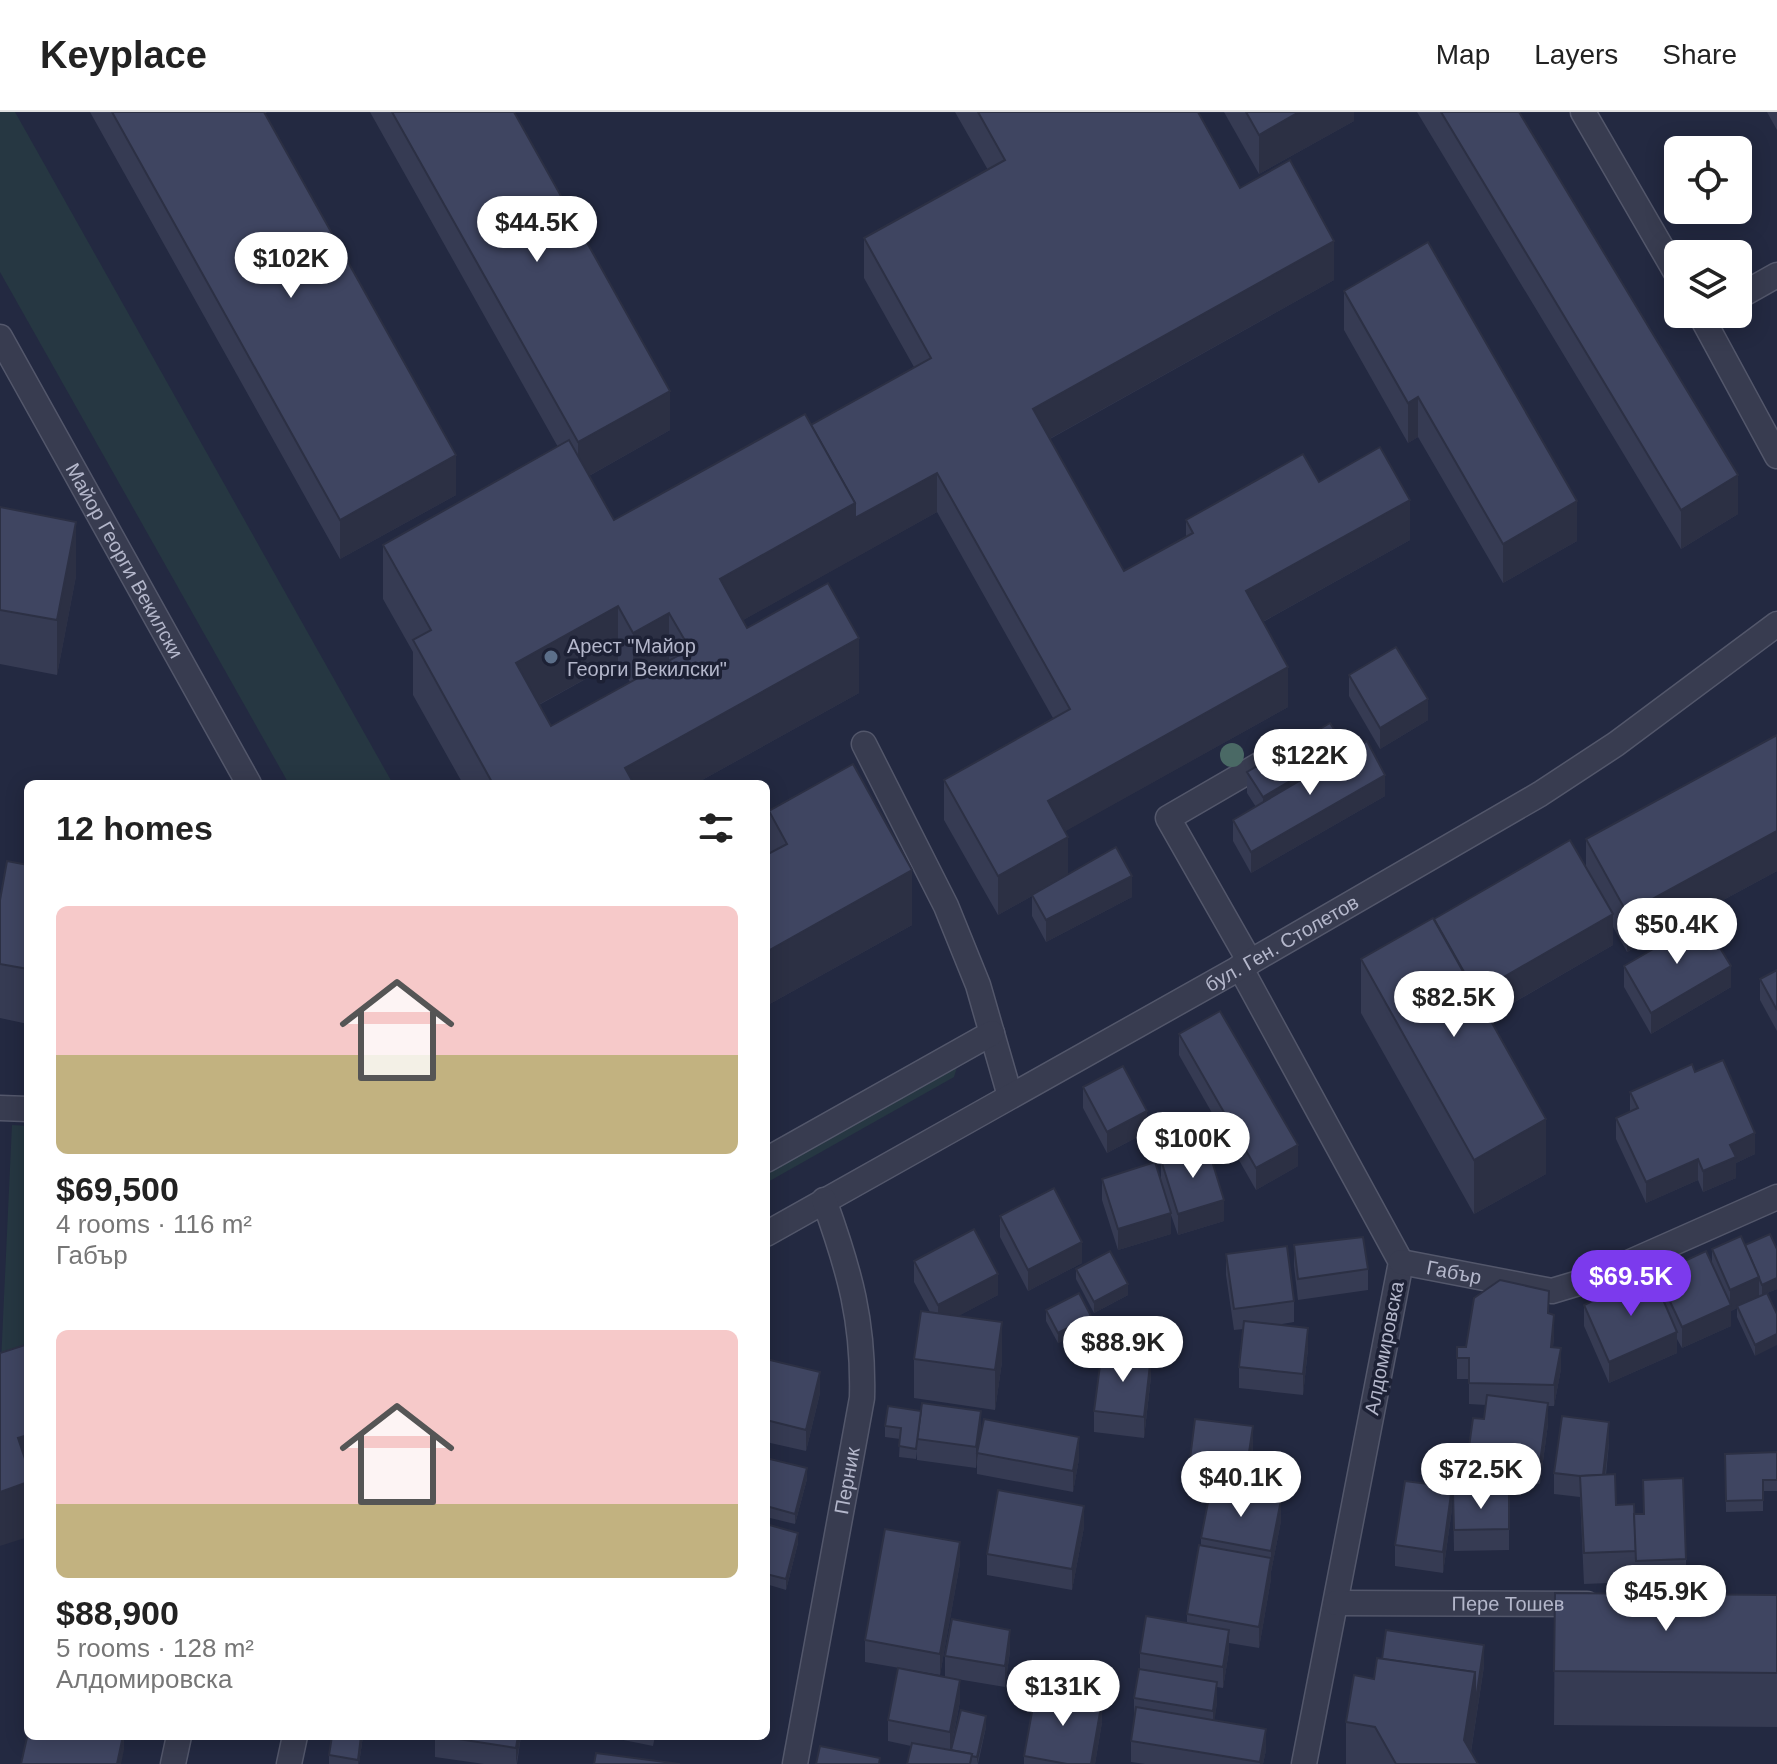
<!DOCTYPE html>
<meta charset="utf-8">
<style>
:root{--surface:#fff;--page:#f6f6f6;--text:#222;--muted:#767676;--line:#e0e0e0;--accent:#7c3aed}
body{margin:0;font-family:Arial,sans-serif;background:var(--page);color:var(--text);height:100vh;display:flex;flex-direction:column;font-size:30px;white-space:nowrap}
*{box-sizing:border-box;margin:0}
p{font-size:26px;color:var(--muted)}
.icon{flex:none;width:44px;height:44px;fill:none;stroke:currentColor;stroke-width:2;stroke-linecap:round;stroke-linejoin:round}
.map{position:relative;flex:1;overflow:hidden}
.panel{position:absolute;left:24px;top:668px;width:746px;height:960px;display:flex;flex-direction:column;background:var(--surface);border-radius:12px;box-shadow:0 4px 20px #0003}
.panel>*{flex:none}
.controls{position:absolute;left:1664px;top:24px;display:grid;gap:16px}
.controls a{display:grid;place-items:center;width:88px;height:88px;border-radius:12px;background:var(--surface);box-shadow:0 4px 20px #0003;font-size:40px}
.price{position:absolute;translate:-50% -68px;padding:0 18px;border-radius:28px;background:#fff;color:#222;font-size:26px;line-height:52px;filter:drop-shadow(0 2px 4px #0008)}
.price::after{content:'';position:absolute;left:50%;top:48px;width:24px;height:18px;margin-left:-12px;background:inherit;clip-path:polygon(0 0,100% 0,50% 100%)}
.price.selected{background:var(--accent);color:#fff}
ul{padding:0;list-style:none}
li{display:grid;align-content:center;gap:16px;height:424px;padding:0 32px}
li span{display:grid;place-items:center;height:248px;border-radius:12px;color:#555}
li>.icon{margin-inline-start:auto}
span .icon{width:144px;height:144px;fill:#fffc;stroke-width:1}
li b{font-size:34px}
h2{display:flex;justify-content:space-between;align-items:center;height:96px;padding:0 32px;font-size:34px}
header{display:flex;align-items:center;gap:48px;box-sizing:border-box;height:112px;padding:0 40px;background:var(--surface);border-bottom:2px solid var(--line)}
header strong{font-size:38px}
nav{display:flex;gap:44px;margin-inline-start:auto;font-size:28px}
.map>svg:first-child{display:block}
.green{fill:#263742}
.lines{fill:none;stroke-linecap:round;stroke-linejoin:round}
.minor-casing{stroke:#53576b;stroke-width:27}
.minor{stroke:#383c50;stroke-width:24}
.tree{fill:#4a6965}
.wall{fill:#363b53;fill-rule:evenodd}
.shaded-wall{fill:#2c3044}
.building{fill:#3f4561;stroke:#2c3044;stroke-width:2;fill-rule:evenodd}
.service-dot{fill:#5c6f8a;stroke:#1d2135;stroke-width:3}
.labels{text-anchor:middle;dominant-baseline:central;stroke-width:7;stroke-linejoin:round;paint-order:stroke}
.street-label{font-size:20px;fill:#b4b7cb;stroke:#1d2135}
.poi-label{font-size:20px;fill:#b4b7cb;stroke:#1d2135;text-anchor:start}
</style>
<header>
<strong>Keyplace</strong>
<nav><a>Map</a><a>Layers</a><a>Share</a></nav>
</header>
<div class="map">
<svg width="1777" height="1652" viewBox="0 0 1777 1652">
<rect width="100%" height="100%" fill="#232941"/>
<g class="green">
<path d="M0 0H15L393 672H289L0 160Z"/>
<path d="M957 955 954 965 766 1071V1061Z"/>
<path d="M12 1013 28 1014V1263L0 1272Z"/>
</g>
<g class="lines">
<defs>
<g id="minor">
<path d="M1583 0 1678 164"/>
<path d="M1738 185 1777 163"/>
<path d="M1700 202 1777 344"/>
<path id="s1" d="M0 225 249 672"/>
<path d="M864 632 946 794 978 873 1010 984"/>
<path d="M1250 850 1168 706 1273 645"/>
<path d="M1240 855 1401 1150 1304 1652"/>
<path d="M0 996 28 997"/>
<path d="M766 1048 992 921"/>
<path id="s2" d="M766 1122 1250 850 1540 682 1616 632 1777 512"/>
<path id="s3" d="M1401 1150 1552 1179 1592 1167 1777 1085"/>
<path id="s4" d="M1336 1491 1587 1492"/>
<path d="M173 1652 179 1624"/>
<path d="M289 1652 295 1624"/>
<path id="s5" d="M795 1652 862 1286C864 1210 850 1160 824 1088"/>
</g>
</defs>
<use href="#minor" class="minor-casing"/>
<use href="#minor" class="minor"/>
</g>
<circle class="tree" cx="1232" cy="643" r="12"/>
<g class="wall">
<path d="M90 0H267L264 2 456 383 340 447Z"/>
<path d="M370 0H514L670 318 589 364 614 408 811 313 914 255 864 166V126L988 58 955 0H1198L1240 76 1334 168 1050 327 1124 459 1186 425V408L1319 370 1410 428 1263 510 1288 595 1065 719 1068 763 1132 785 1046 830 1032 804V784L998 803 944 708V668L1053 606 937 400 743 508 747 516 859 581 695 672H463L413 583V540L383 487V433L558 335ZM618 549 630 570 551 614 539 593Z"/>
<path d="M1224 0H1354V9L1259 62Z"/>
<path d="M1417 0H1519L1738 402 1681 437Z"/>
<path d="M1767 0H1777V18Z"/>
<path d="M1344 179 1577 429 1503 471 1418 325 1408 331 1344 218Z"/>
<path d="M0 395 76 464 57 563 0 552Z"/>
<path d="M1349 563 1428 608 1380 637 1349 584Z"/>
<path d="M1777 623V759L1627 840 1613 815V833L1489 905 1546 1062 1474 1102 1361 901V847L1586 756V727Z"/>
<path d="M1346 641 1385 684 1251 761 1233 729V708L1256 695 1247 681V660Z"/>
<path d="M769 699 912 813 766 894V743L769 742Z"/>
<path d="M28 753V912L0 906V788Z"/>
<path d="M1624 854 1731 875 1651 922 1624 875Z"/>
<path d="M1777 858V919L1760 888V867Z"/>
<path d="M1179 922 1298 1054 1256 1078 1179 943Z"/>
<path d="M1695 960 1755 1042 1736 1051V1066L1703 1080 1698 1068 1646 1091 1616 1027V1006L1630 1000V980Z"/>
<path d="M1083 975 1147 1020 1107 1041 1083 996Z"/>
<path d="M1161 1048 1224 1109 1178 1123 1171 1103V1122L1118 1138 1102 1088V1067H1161Z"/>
<path d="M1000 1104 1082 1151 1028 1179 1000 1125Z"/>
<path d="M1294 1133 1368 1157V1178L1298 1188 1294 1154Z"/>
<path d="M1745 1133 1777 1137V1177L1767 1181 1755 1244 1737 1205V1196L1731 1199V1214L1682 1236 1677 1227V1241L1609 1271 1584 1214V1193L1657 1173V1162L1712 1151V1137Z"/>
<path d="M1226 1142 1294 1189V1210L1276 1213 1308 1237 1303 1283 1239 1276V1255L1243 1217 1234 1218 1226 1163Z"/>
<path d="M914 1149 998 1183 958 1204 1002 1250 995 1298 914 1286V1247L930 1200 914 1170Z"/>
<path d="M1076 1157 1128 1183 1094 1201 1076 1167Z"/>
<path d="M1046 1198 1091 1215 1058 1231 1046 1209Z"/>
<path d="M1549 1202 1554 1224 1553 1235 1561 1257 1554 1294H1548V1312L1540 1372 1468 1363V1342L1484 1307 1486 1293 1469 1292V1267H1457V1235H1466Z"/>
<path d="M766 1247 820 1281 806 1339 766 1330Z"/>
<path d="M1151 1265 1144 1326 1094 1320V1299Z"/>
<path d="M885 1314 981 1320 1079 1347 1073 1380 977 1362V1345L976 1356 917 1348V1339L916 1347 899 1345 900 1327 885 1325Z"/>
<path d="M1609 1331 1606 1363 1616 1393 1634 1402H1643V1368L1686 1447V1468L1584 1472 1580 1385 1554 1382V1361Z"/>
<path d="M1253 1335 1247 1376 1190 1368V1347Z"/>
<path d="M1777 1340V1379H1763V1399L1726 1400 1725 1342Z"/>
<path d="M766 1346 807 1367 795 1412 766 1405Z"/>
<path d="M1453 1381H1509V1438L1454 1439Z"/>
<path d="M1452 1397 1443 1461 1395 1454V1433Z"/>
<path d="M1281 1409 1271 1460V1467L1259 1536 1229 1531V1539L1223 1576 1217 1575V1591L1214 1608 1266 1638 1263 1652H1145L1131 1650V1629L1134 1607V1586L1140 1557V1541L1187 1511V1502L1201 1434V1426Z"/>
<path d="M766 1412 798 1431 786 1478 766 1472Z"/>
<path d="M1084 1415 1072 1478 987 1463V1442Z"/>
<path d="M960 1451 940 1563 865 1550V1528Z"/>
<path d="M1555 1481 1777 1483V1615L1554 1613Z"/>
<path d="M1010 1539 1005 1575 945 1565V1544Z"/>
<path d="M1484 1554 1471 1640 1478 1652H1346V1610L1374 1567Z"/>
<path d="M960 1589 951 1638 986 1615 978 1652H907L911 1634 888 1629V1608Z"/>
<path d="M1102 1610 1095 1652H1024V1644Z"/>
<path d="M363 1624 359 1652H329V1643Z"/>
<path d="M435 1624H521L517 1652H484L435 1645Z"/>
<path d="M604 1624H655L653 1634Z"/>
</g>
<g class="shaded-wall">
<path d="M1299 0H1354V9L1259 62V23Z"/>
<path d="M1334 129V168L1033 336V297Z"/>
<path d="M670 279V318L578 370V330Z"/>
<path d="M1418 285V325L1408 331V291Z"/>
<path d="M456 343V383L340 447V408Z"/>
<path d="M937 361V400L855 446V406Z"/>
<path d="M1738 363V402L1681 437V398Z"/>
<path d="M1410 388V428L1246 519V479Z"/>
<path d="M1577 389V429L1503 471V432Z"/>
<path d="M855 391V446L720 521V467Z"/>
<path d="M76 410V464L57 563V508Z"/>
<path d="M618 494V549L516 605V551Z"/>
<path d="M669 501V555L633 576V521Z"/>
<path d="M859 526V581L695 672H625V656Z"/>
<path d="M1288 555V595L1048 729V689Z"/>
<path d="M1428 587V608L1380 637V616Z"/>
<path d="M1346 636V657L1263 706V685Z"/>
<path d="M1385 663V684L1251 761V740Z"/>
<path d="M1777 719V759L1627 840V801Z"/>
<path d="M1068 725V764L998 803V764Z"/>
<path d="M912 758V813L766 894V840Z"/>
<path d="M1132 764V785L1046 830V808Z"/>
<path d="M1613 802V833L1473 914V883Z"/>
<path d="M1731 854V875L1651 922V901Z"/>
<path d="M1147 999V1020L1107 1041V1020Z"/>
<path d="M1546 1007V1062L1474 1102V1048Z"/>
<path d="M1755 1021V1042L1736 1051V1066L1703 1080V1059L1730 1033Z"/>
<path d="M1298 1033V1054L1256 1078V1056Z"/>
<path d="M1698 1047V1068L1646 1091V1070Z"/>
<path d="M1224 1088V1109L1178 1123V1102Z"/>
<path d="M1171 1101V1122L1118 1138V1117Z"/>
<path d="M1082 1130V1151L1028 1179V1158Z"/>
<path d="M998 1162V1183L938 1215V1193Z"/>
<path d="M1759 1165V1186L1731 1199V1214L1682 1236V1215L1730 1193V1178Z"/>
<path d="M1777 1166V1177L1762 1183V1173Z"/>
<path d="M1128 1172V1183L1094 1201V1190Z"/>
<path d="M1554 1203V1224L1551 1256V1235Z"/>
<path d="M1091 1204V1215L1058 1231V1221Z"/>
<path d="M1002 1210V1250L995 1298V1258Z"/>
<path d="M1308 1216V1237L1303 1283V1262Z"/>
<path d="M1677 1220V1241L1609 1271V1250Z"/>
<path d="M1777 1222V1233L1755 1244V1233Z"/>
<path d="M1561 1236V1257L1554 1294V1273Z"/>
<path d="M1151 1244V1265L1144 1326V1305Z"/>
<path d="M820 1260V1281L806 1339V1318Z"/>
<path d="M1548 1291V1312L1540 1372V1351Z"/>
<path d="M981 1299V1320L976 1356V1335Z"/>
<path d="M1609 1310V1331L1602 1388V1367Z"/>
<path d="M1253 1314V1335L1247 1376V1354Z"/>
<path d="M28 1323V1425L0 1434V1380L18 1326Z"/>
<path d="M1079 1325V1347L1073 1380V1359Z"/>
<path d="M807 1356V1367L795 1412V1402Z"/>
<path d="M1452 1375V1397L1443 1461V1440Z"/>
<path d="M1281 1388V1409L1271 1460V1439Z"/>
<path d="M1084 1394V1415L1072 1478V1457Z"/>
<path d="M798 1421V1431L786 1478V1467Z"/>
<path d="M960 1430V1451L940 1563V1542Z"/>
<path d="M1271 1446V1467L1259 1536V1515Z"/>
<path d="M1010 1518V1539L1005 1575V1554Z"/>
<path d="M1229 1518V1539L1223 1576V1555Z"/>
<path d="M1484 1533V1554L1469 1652 1464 1628 1475 1560Z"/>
<path d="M960 1568V1589L950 1641V1620Z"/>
<path d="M1217 1570V1591L1213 1620V1599Z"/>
<path d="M1102 1589V1610L1095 1652H1091Z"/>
<path d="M986 1604V1615L977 1652V1645Z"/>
<path d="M1266 1617V1638L1263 1652H1260Z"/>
<path d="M123 1624H124V1638L121 1652H117Z"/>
<path d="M361 1624H363L359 1652H358Z"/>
<path d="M518 1624H521L516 1652V1636Z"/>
</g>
<g class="building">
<path d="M112 0H264L456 343 340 408Z"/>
<path d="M392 0H514L670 279 578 330Z"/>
<path d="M978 0H1198L1240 76 1290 48 1334 129 1033 297 1124 459 1193 421 1186 408 1303 342 1319 370 1380 335 1410 388 1246 479 1288 555 1048 689 1068 725 998 764 944 668 1070 597 937 361 855 406V391L811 313 931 246 864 126 1005 48Z"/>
<path d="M1246 0H1299L1259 23Z"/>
<path d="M1441 0H1519L1738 363 1681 398Z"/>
<path d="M1428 130 1577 389 1503 432 1418 285 1408 291 1344 179Z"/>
<path d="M805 302 855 391 720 467 747 516 828 471 859 526 625 656 634 672H493L413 528 431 518 383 433 569 328 614 408ZM618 494 633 521 669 501 690 537 551 614 516 551Z"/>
<path d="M0 395 76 410 57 508 0 498Z"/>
<path d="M1396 535 1428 587 1380 616 1349 563Z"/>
<path d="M1330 611 1346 636 1263 685 1247 660Z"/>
<path d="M1777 623V719L1627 801 1586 727Z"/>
<path d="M1367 629 1385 663 1251 740 1233 708Z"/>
<path d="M853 652 912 758 766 840V743L787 732 769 699Z"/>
<path d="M1570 728 1613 802 1476 881 1434 807Z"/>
<path d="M1116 735 1132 764 1046 808 1032 783Z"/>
<path d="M7 749 28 753V857L0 852V788Z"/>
<path d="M1433 806 1546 1007 1474 1048 1361 847Z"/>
<path d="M1703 808 1731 854 1651 901 1624 854Z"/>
<path d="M1777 858V898L1760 867Z"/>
<path d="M1220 899 1298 1033 1256 1056 1179 922Z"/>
<path d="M1723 948 1755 1021 1730 1033 1736 1045 1703 1059 1698 1047 1646 1070 1616 1006 1638 996 1630 980 1692 952 1695 960Z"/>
<path d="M1123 954 1147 999 1107 1020 1083 975Z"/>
<path d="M1207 1033 1224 1088 1178 1102 1161 1048Z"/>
<path d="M1155 1050 1171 1101 1118 1117 1102 1067Z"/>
<path d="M1054 1076 1082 1130 1028 1158 1000 1104Z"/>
<path d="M974 1117 998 1162 938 1193 914 1149Z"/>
<path d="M1770 1122 1777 1137V1166L1762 1173 1745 1133Z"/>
<path d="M1741 1124 1759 1165 1730 1178 1712 1137Z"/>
<path d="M1363 1125 1368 1157 1298 1167 1294 1133Z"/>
<path d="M1287 1134 1294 1189 1234 1197 1226 1142Z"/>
<path d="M1110 1139 1128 1172 1094 1190 1076 1157Z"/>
<path d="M1706 1139 1731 1193 1682 1215 1657 1162Z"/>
<path d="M1652 1162 1677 1220 1609 1250 1584 1193Z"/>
<path d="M1500 1168 1549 1179 1548 1201 1554 1203 1551 1235 1561 1236 1554 1273 1469 1271V1246H1457V1235H1466L1474 1186Z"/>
<path d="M1079 1181 1091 1204 1058 1221 1046 1198Z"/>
<path d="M1767 1181 1777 1202V1222L1755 1233 1737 1194Z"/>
<path d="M921 1199 1002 1210 995 1258 914 1247Z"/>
<path d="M1244 1209 1308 1216 1303 1262 1239 1255Z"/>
<path d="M28 1232V1323L18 1326 28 1356V1370L0 1380V1241Z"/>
<path d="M1102 1238 1151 1244 1144 1305 1094 1299Z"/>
<path d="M766 1247 820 1260 806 1318 766 1308Z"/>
<path d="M1487 1283 1548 1291 1540 1351 1468 1342 1473 1306 1484 1307Z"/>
<path d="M922 1291 981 1299 976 1335 917 1327Z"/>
<path d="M888 1294 921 1299 916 1337 899 1334 901 1316 885 1314Z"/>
<path d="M1562 1304 1609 1310 1603 1363 1580 1364 1554 1361Z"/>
<path d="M984 1307 1079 1325 1073 1359 977 1341Z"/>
<path d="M1195 1307 1253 1314 1247 1354 1190 1347Z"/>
<path d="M1777 1340V1368H1763V1388L1726 1389 1725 1342Z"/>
<path d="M766 1346 807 1356 795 1402 766 1394Z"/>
<path d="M1615 1362 1616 1393 1634 1392 1636 1439 1584 1441 1580 1364Z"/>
<path d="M1683 1366 1686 1447 1636 1449 1634 1402H1644L1643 1368Z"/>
<path d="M1405 1369 1452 1375 1443 1440 1395 1433Z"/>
<path d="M1211 1375 1281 1388 1271 1439 1201 1426Z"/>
<path d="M998 1378 1084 1394 1072 1457 987 1442Z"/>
<path d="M1453 1381H1509V1417L1454 1418Z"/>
<path d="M766 1412 798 1421 786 1467 766 1462Z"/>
<path d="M885 1417 960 1430 940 1542 865 1528Z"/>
<path d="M1199 1433 1271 1446 1259 1515 1187 1502Z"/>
<path d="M1555 1481 1777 1483V1561L1554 1559Z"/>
<path d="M1146 1504 1229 1518 1223 1555 1140 1541Z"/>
<path d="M952 1507 1010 1518 1005 1554 945 1544Z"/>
<path d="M1386 1518 1484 1533 1475 1594V1560L1382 1547Z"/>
<path d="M1377 1546 1475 1560 1464 1628 1478 1652H1396L1375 1615 1346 1610 1354 1563 1374 1567Z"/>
<path d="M898 1556 960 1568 950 1620 888 1608Z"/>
<path d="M1139 1557 1217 1570 1213 1599 1134 1586Z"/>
<path d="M1036 1578 1102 1589 1091 1652H1067L1024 1644Z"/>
<path d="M1136 1595 1266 1617 1260 1650 1131 1629Z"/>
<path d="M961 1598 986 1604 977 1645 971 1644 972 1642 951 1638Z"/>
<path d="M28 1621V1624H123L117 1652H21Z"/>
<path d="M332 1624H361L358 1648 329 1643Z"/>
<path d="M439 1624H518L516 1636Z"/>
<path d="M912 1631 972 1642 970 1652H907Z"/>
<path d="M820 1634 880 1646 879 1652H816Z"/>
<path d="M596 1641 680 1652H594Z"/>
</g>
<circle class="service-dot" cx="551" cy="545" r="8"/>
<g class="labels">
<g class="street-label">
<text stroke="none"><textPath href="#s1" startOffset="256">Майор Георги Векилски</textPath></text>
<text stroke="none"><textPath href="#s2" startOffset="592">бул. Ген. Столетов</textPath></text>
<text stroke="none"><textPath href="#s3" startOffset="54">Габър</textPath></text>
<text transform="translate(1384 1236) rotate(-79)">Алдомировска</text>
<text stroke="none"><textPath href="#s5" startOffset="288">Перник</textPath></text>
<text stroke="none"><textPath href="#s4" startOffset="172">Пере Тошев</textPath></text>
</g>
<g class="poi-label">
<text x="567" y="534">Арест "Майор<tspan x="567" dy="23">Георги Векилски"</tspan></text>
</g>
</g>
</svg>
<div class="controls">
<a><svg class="icon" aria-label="locate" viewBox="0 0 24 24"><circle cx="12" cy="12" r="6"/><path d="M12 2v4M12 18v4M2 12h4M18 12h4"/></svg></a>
<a><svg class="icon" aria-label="layers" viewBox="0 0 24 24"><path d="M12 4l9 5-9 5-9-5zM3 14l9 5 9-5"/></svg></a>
</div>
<b class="price" style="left:537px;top:152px">$44.5K</b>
<b class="price" style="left:291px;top:188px">$102K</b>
<b class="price" style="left:1310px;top:685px">$122K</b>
<b class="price" style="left:1677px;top:854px">$50.4K</b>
<b class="price" style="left:1454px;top:927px">$82.5K</b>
<b class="price" style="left:1193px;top:1068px">$100K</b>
<b class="price selected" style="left:1631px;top:1206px">$69.5K</b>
<b class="price" style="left:1123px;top:1272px">$88.9K</b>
<b class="price" style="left:1481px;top:1399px">$72.5K</b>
<b class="price" style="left:1241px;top:1407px">$40.1K</b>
<b class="price" style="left:1666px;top:1521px">$45.9K</b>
<b class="price" style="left:1063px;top:1616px">$131K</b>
<section class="panel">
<h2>12 homes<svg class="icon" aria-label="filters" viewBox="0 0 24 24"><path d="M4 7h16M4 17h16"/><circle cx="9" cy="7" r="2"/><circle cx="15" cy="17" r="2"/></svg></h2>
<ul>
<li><span style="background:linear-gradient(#f6c9c9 60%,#c2b280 0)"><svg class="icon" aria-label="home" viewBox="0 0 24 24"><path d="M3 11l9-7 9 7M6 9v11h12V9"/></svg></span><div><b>$69,500</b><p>4 rooms · 116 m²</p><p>Габър</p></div></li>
<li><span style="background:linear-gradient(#f6c9c9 70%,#c2b280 0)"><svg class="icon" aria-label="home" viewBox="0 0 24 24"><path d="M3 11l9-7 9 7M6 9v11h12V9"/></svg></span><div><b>$88,900</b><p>5 rooms · 128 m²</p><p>Алдомировска</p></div></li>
</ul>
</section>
</div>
